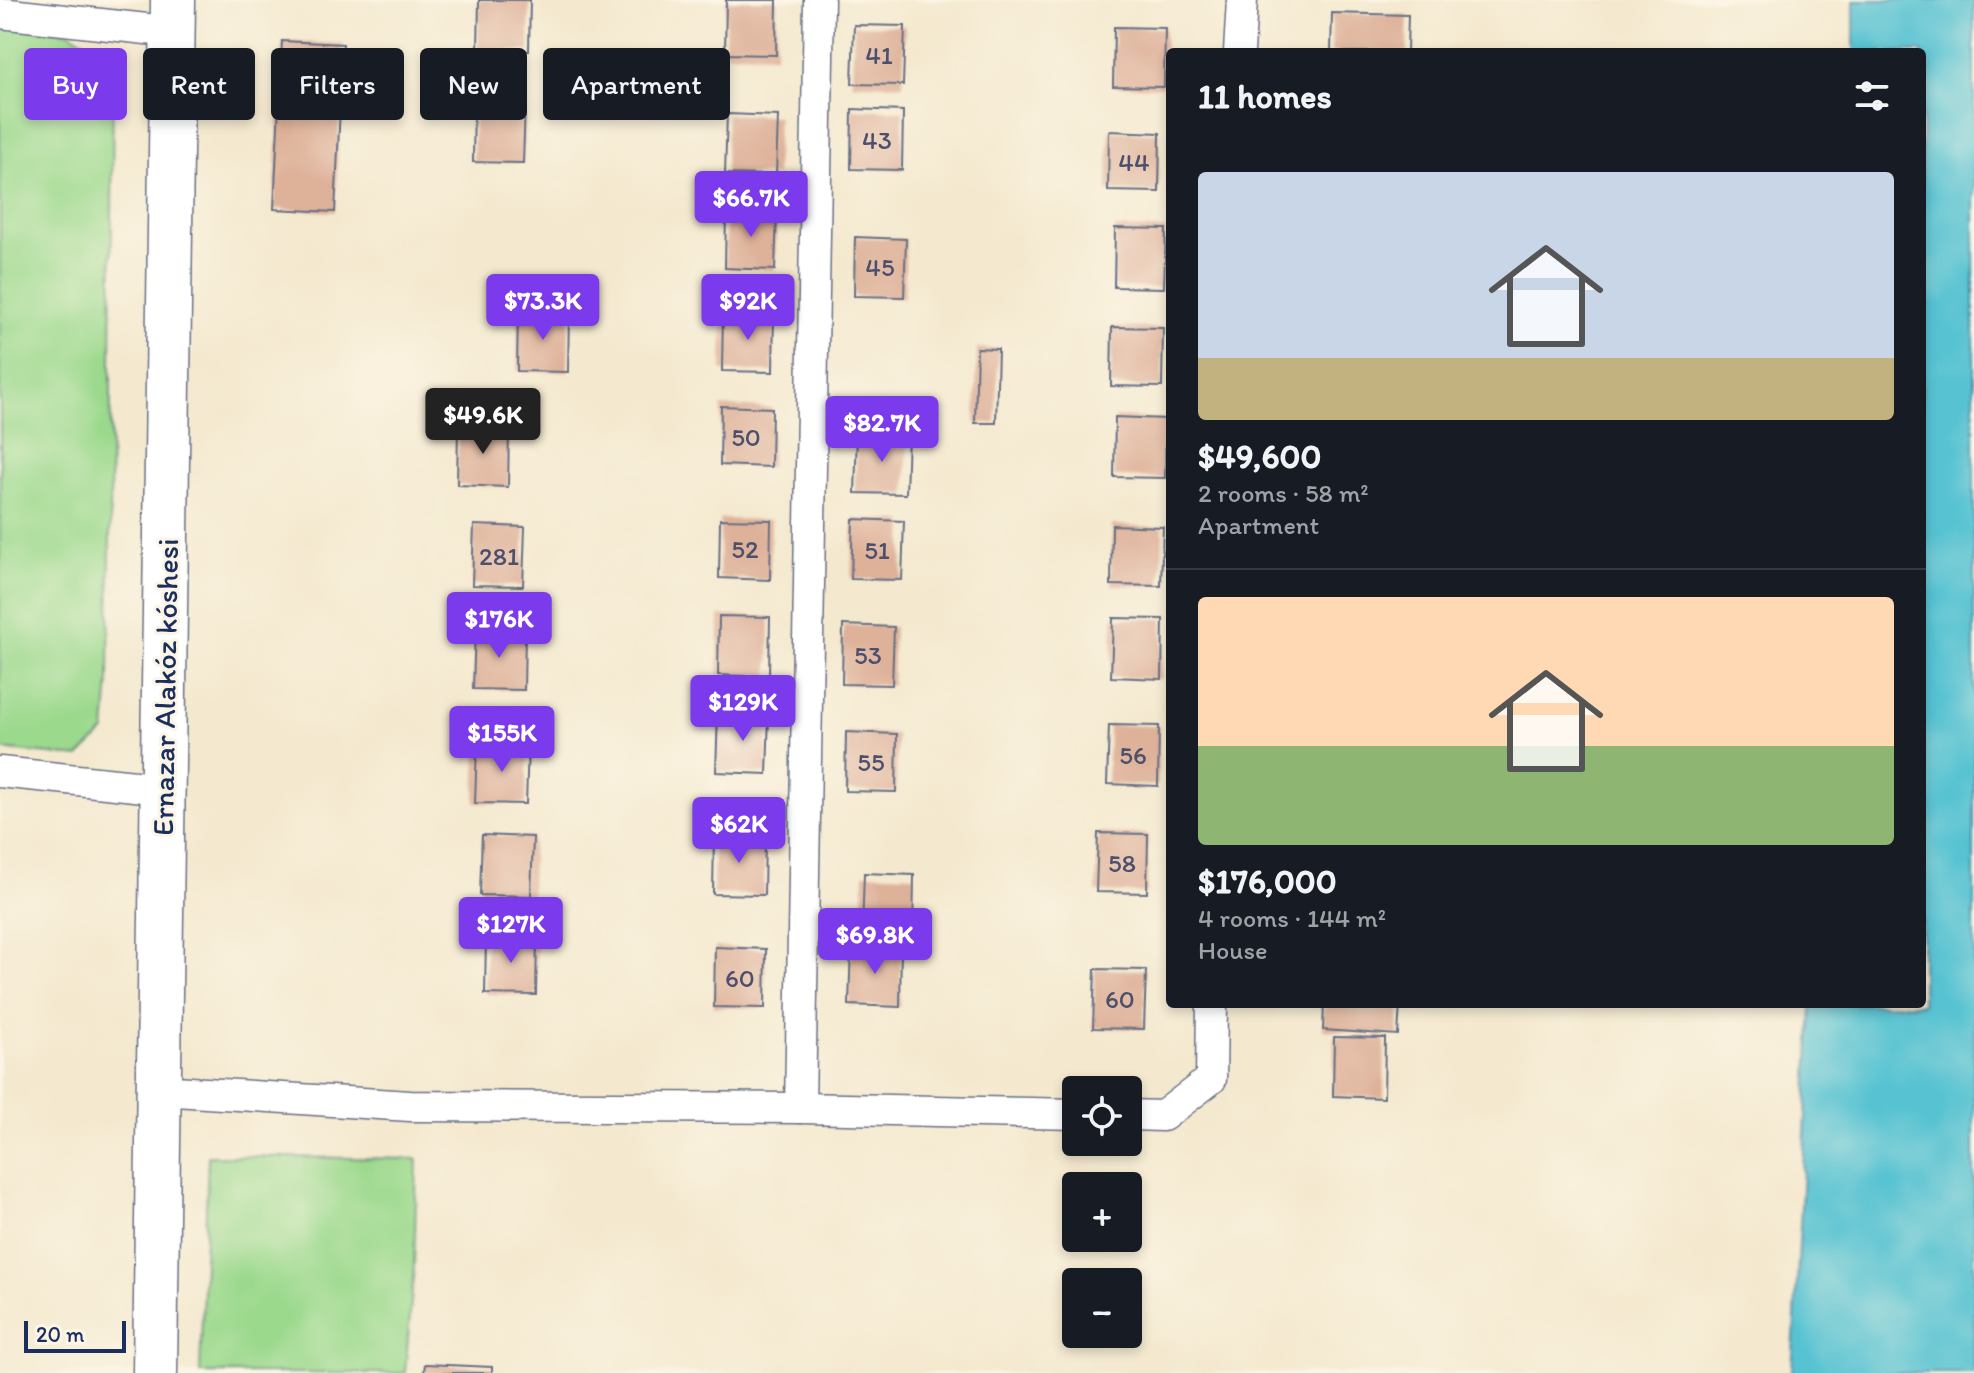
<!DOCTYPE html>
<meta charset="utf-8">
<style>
:root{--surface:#171b24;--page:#242831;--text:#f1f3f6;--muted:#9ea1a6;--line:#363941;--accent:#7c3aed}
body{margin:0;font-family:Itim,sans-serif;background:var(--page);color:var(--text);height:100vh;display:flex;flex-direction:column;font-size:30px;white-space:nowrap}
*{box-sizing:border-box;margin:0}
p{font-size:26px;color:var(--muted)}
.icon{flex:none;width:44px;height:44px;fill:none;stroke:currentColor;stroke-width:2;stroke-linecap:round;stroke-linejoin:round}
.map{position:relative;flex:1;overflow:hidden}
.details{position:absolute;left:1166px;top:48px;width:760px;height:960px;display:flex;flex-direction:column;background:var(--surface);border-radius:8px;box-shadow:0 4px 12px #0003}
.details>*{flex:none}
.top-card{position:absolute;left:24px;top:48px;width:760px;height:72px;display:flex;gap:16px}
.buttons{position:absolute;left:1062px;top:1076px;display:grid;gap:16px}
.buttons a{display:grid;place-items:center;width:80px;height:80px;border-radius:8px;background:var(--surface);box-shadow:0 4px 12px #0003;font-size:40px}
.scale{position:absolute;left:24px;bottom:20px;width:102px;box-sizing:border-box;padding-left:8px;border:4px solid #1b2f5e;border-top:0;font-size:22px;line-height:28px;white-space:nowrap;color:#1b2f5e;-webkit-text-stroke:6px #fcf5e5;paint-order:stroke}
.price{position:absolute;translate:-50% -68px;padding:0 18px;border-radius:8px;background:var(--accent);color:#fff;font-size:26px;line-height:52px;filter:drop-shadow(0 2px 4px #0008)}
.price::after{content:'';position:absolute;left:50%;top:48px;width:24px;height:18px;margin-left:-12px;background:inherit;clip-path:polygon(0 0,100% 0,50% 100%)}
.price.active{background:#222;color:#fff}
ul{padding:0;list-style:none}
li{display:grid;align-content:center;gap:16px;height:424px;padding:0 32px}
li+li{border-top:2px solid var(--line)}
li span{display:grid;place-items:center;height:248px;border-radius:8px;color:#555}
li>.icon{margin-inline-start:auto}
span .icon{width:144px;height:144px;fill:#fffc;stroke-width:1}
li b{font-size:34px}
h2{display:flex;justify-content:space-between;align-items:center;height:96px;padding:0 32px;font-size:34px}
.tag{padding:0 28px;border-radius:8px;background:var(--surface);box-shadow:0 4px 12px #0003;font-size:28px;line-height:72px}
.tag.active{background:var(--accent);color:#fff}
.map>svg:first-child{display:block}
.green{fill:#9bd98d;stroke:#5b8476;stroke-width:2}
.water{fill:#57c2d2;stroke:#397898;stroke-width:2}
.building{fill:#deb199}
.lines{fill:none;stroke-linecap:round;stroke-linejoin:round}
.minor-casing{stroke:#677086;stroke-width:33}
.secondary-casing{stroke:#677086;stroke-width:47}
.minor{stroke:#fff;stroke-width:30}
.secondary{stroke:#fff;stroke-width:44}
.labels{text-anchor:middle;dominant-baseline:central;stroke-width:6;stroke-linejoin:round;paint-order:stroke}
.number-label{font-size:26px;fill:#4c506d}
.street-label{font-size:30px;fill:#1b2f5e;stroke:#fcf5e5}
</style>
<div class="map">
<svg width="1974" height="1373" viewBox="0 0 1974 1373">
<rect width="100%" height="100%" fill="#fcf5e5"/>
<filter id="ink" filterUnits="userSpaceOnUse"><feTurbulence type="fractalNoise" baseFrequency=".0125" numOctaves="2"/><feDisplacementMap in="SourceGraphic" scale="16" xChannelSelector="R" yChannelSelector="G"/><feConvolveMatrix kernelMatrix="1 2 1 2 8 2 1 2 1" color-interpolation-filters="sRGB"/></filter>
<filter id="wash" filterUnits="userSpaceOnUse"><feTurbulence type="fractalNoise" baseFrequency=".006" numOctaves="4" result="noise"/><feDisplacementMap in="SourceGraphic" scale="32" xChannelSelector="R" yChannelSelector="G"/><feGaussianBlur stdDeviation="1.8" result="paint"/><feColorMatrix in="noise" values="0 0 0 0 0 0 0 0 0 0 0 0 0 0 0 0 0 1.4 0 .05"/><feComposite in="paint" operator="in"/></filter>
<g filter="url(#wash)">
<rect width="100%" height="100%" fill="#f4e9cf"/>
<g class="green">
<path d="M0 26 69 32 113 60 109 681 105 731 79 757 0 749Z"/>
<path d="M208 1156 417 1159 414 1267 405 1373H200Z"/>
</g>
<path class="water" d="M1854 0H1974V1373H1792L1812 1004H1922V52H1854Z"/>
<g id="blocks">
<g class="building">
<path d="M479 0H530L529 51 478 50Z"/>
<path d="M726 0H777L776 55 725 54Z"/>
<path d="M1332 13 1408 15 1407 52H1331Z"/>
<path d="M854 25 905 26 903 85 852 84Z"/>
<path d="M1114 27 1165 28 1164 87 1113 86Z"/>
<path d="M282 41 343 44 335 212 274 209Z"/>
<path d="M474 102 525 104 523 163 473 162Z"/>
<path d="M852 109 903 111 902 170 851 169Z"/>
<path d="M727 114 778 116 776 175 725 174Z"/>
<path d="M1109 131 1160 133 1159 192 1108 191Z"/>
<path d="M726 209 777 210 775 270 725 268Z"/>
<path d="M1115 228 1166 229 1164 288 1114 287Z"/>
<path d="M855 237 906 239 904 297 854 296Z"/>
<path d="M518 312 569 313 568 372 517 371Z"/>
<path d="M723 312 774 313 773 372 722 371Z"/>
<path d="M1112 327 1163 328 1162 387 1111 386Z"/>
<path d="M977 348 998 349 996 423H975Z"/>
<path d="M721 406 772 408 771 467 720 465Z"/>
<path d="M1115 417 1166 419 1165 478 1114 477Z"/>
<path d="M458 426 509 427 508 487 457 485Z"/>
<path d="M857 434 908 435 906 494 855 493Z"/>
<path d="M720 519 771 520 770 580 719 578Z"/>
<path d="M853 519 904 521 902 580 851 579Z"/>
<path d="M474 525 525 527 523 586 472 585Z"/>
<path d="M1112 525 1163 527 1161 586 1111 585Z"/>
<path d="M719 616 770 617 769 677 718 675Z"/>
<path d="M1113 618 1163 619 1162 679 1111 677Z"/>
<path d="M843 625 894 627 892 685 842 684Z"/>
<path d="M475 629 525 631 524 690 473 689Z"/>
<path d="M718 713 769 714 767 774 716 772Z"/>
<path d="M1109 725 1159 726 1158 786 1107 784Z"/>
<path d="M846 732 897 734 896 792 845 791Z"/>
<path d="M477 744 528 745 526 804 475 803Z"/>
<path d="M1098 833 1148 834 1147 893 1096 892Z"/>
<path d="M714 834 765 836 764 895 713 894Z"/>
<path d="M482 835 533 837 531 896 480 895Z"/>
<path d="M864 873 914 875 913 934 862 932Z"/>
<path d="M486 935 537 936 536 995 485 994Z"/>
<path d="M851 946 901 947 900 1007 849 1005Z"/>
<path d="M715 947 766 949 765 1008 714 1007Z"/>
<path d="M1095 969 1146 970 1144 1029 1093 1028Z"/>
<path d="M1324 1004H1400L1398 1035 1323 1030Z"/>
<path d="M1334 1037 1385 1038 1384 1098 1333 1096Z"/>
<path d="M425 1364 492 1367V1373H424Z"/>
</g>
</g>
</g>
<g filter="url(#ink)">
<use href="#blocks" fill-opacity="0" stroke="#677086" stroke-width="2"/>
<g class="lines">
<defs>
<g id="minor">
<path d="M0 13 174 32"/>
<path d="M1239 52 1242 0"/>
<path d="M0 772 164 789"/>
<path d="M159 1090 410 1106 800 1108 1076 1114"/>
<path d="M800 1108 819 0"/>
<path d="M1128 1115 1163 1116 1211 1079 1212 1004"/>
</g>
<path id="secondary" d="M155 1373 173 0"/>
</defs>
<use href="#minor" class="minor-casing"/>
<use href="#secondary" class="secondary-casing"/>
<use href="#minor" class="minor"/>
<use href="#secondary" class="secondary"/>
</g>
</g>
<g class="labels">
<g class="number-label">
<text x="879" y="55">41</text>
<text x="877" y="140">43</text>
<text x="1134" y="162">44</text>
<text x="880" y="267">45</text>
<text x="746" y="437">50</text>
<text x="745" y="549">52</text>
<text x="877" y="550">51</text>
<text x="499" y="556">281</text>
<text x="868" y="655">53</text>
<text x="1133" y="755">56</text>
<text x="871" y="762">55</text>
<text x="1122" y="863">58</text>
<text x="740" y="978">60</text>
<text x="1120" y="999">60</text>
</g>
<g class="street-label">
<text transform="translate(165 687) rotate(-89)">Ernazar Alakóz kóshesi</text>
</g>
</g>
</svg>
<div class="buttons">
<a><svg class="icon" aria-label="locate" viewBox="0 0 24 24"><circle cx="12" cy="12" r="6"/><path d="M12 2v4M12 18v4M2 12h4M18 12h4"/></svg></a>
<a>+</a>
<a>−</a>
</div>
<div class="scale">20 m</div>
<b class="price" style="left:751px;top:239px">$66.7K</b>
<b class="price" style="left:543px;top:342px">$73.3K</b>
<b class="price" style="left:748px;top:342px">$92K</b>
<b class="price active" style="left:483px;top:456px">$49.6K</b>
<b class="price" style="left:882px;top:464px">$82.7K</b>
<b class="price" style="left:499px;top:660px">$176K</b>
<b class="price" style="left:743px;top:743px">$129K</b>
<b class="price" style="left:502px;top:774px">$155K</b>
<b class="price" style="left:739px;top:865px">$62K</b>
<b class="price" style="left:511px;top:965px">$127K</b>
<b class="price" style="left:875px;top:976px">$69.8K</b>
<div class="top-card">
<a class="tag active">Buy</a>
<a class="tag">Rent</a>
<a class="tag">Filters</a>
<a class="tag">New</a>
<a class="tag">Apartment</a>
</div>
<section class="details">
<h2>11 homes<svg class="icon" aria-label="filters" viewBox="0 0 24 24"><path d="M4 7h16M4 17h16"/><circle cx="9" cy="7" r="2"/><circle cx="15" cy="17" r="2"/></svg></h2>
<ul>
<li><span style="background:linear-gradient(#c9d6e8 75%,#c2b280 0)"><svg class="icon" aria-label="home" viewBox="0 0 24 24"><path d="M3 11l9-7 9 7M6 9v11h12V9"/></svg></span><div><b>$49,600</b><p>2 rooms · 58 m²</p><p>Apartment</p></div></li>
<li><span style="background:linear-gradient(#ffd9b3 60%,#8fb573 0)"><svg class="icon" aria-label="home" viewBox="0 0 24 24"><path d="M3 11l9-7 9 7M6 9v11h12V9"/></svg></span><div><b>$176,000</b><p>4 rooms · 144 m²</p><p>House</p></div></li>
</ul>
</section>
</div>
